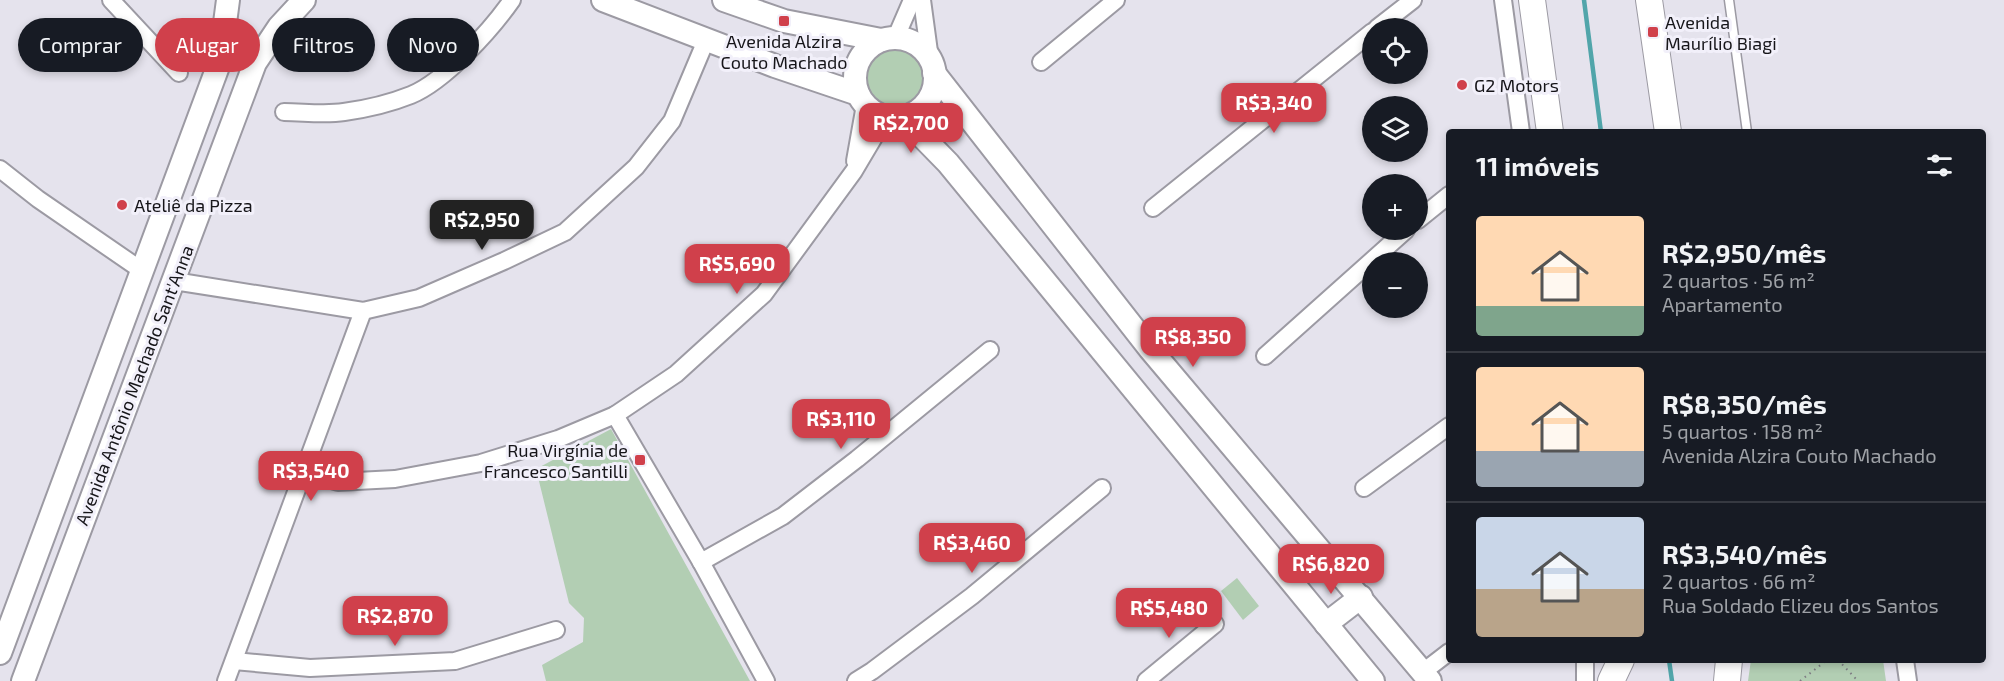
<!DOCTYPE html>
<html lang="pt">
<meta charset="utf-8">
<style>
:root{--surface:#171b24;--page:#242831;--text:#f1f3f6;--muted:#9ea1a6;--line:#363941;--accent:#d0404b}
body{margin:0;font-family:"Exo 2",sans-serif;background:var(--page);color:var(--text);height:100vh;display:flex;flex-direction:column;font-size:22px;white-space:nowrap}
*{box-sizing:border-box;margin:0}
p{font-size:20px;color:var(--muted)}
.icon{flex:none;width:33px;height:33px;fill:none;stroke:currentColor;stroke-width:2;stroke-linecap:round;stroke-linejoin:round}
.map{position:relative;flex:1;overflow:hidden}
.panel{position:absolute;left:1446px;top:129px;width:540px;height:534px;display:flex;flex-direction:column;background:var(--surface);border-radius:6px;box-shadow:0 3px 9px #0003}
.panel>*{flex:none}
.banner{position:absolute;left:18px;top:18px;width:570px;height:54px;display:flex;gap:12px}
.fabs{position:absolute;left:1362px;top:18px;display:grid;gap:12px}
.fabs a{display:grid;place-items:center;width:66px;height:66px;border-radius:50%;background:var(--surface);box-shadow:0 3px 9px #0003;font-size:30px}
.price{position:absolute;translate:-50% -51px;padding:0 14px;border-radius:12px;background:var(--accent);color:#fff;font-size:20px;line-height:39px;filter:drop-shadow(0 2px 3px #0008)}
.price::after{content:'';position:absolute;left:50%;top:36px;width:18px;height:14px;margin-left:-9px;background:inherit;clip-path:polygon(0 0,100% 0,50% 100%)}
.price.on{background:#222;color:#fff}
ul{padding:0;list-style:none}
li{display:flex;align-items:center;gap:18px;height:150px;padding:0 30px}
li+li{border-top:2px solid var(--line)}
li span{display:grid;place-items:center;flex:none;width:168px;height:120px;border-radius:6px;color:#555}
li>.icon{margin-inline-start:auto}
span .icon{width:72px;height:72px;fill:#fffc;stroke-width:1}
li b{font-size:26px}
h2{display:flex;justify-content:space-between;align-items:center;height:72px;padding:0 30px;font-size:26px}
.tag{padding:0 21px;border-radius:27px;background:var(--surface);box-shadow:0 3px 9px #0003;font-size:21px;line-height:54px}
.tag.on{background:var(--accent);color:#fff}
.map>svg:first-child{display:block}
.green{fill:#b2ceb3}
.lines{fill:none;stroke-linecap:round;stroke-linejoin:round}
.stream{stroke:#51a5aa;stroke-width:4.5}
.lane-casing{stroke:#9c9aa3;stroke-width:11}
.street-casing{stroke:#9c9aa3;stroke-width:20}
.secondary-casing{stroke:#9c9aa3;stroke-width:26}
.primary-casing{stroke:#9c9aa3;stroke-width:28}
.path{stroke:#7d7b82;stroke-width:2;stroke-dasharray:1.5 4.5;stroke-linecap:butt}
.lane{stroke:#fff;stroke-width:8}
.street{stroke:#fff;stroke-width:16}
.secondary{stroke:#fff;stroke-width:22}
.primary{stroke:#fff;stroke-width:26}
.poi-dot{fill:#d0404b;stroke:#f2f0fa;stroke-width:2}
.labels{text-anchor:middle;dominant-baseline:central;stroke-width:6;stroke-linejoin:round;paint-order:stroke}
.poi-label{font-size:18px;fill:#161519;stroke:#f2f0fa;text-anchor:start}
.street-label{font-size:18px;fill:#161519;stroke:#f2f0fa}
</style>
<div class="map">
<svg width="2004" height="681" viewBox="0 0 2004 681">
<rect width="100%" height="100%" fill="#e5e3ed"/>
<g class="green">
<circle cx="895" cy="77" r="32"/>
<path d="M611 429 750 681H546L542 665 583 642 584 618 569 603 536 469Z"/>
<path d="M1237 578 1259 606 1243 620 1221 591Z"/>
<path d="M1751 660H1883L1886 681H1748Z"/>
</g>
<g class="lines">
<g class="stream">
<path d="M1584 0 1601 132"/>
<path d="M1669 660 1672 681"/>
</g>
<defs>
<path id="lane" d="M1729 0 1747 132"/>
<g id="street">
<path d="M111 0 179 73"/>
<path d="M922 0 930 59"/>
<path d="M1503 0 1521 132"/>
<path d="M1377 28 1413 0"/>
<path d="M896 37 912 0"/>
<path d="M1041 62 1116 0"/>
<path d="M284 112C303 112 325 115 344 112 366 109 391 103 411 95 445 81 491 30 512 0"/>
<path d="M855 161 865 105"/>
<path d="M0 169 38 199 144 272"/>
<path d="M1153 208 1372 32"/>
<path d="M1418 220 1449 195"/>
<path d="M174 281 363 311 419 298 504 261 565 232 636 167 672 121 707 38"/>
<path d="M1265 356 1406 230"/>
<path d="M615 415 701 562 766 681"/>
<path d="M304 472 338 482 395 479 481 463 558 439 615 415 676 374 764 294 854 171 886 117"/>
<path d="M1364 488 1449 426"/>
<path d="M701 562 783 516 857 459 990 350"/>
<path d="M1585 660V681"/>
<path d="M1905 660 1908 681"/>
<path d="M234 661 310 668 455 661 556 630"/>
<path d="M1423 672 1449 652"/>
<path d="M226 681 363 311"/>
<path d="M856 681 872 671 972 596 1102 488"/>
<path d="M1146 681 1215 624"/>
</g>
<g id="secondary">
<path d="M603 0 775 66 858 94"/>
<path d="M724 0 784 21 881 40"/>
<circle cx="895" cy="78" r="40"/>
<path d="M934 73 1150 349 1430 681"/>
<path d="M903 117 948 163 1373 681"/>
<path d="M1326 624 1361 597"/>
<path d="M0 653 220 61 228 0"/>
<path d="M23 681 255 63 279 27 304 0"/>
</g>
<g id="primary">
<path d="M1532 0 1550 132"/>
<path d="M1649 0 1668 132"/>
<path d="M1611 681 1621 660"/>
<path d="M1727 681 1729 660"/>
</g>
</defs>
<use href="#lane" class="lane-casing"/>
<use href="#street" class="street-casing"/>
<use href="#secondary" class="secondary-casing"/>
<use href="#primary" class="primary-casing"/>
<g class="path">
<path d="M1838 660 1858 681"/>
<path d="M1800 681 1827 660"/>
</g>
<use href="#lane" class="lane"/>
<use href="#street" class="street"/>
<use href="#secondary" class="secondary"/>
<use href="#primary" class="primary"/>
</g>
<g class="poi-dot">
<rect x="778" y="15" width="12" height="12" rx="3"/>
<rect x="1647" y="26" width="12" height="12" rx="3"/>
<circle cx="1462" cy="85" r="6"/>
<circle cx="122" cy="205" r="6"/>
<rect x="634" y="454" width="12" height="12" rx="3"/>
</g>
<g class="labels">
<g class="poi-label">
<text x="1665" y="22">Avenida<tspan x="1665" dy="21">Maurílio Biagi</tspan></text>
<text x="784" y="41" text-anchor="middle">Avenida Alzira<tspan x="784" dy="21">Couto Machado</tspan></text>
<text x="1474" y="85">G2 Motors</text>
<text x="134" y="205">Ateliê da Pizza</text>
<text x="628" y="450" text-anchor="end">Rua Virgínia de<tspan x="628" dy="21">Francesco Santilli</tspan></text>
</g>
<g class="street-label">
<text transform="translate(134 385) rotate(-69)">Avenida Antônio Machado Sant'Anna</text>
</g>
</g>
</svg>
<div class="fabs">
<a><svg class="icon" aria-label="locate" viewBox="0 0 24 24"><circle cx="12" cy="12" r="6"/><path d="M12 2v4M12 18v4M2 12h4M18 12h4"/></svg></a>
<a><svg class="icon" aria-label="layers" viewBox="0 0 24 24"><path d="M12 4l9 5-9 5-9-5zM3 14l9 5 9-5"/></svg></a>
<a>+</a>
<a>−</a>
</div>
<b class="price" style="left:1274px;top:134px">R$3,340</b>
<b class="price" style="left:911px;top:154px">R$2,700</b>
<b class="price on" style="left:482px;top:251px">R$2,950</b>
<b class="price" style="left:737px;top:295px">R$5,690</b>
<b class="price" style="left:1193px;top:368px">R$8,350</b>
<b class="price" style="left:841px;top:450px">R$3,110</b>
<b class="price" style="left:311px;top:502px">R$3,540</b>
<b class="price" style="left:972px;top:574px">R$3,460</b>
<b class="price" style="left:1331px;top:595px">R$6,820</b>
<b class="price" style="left:1169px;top:639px">R$5,480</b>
<b class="price" style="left:395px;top:647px">R$2,870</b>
<div class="banner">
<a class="tag">Comprar</a>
<a class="tag on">Alugar</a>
<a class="tag">Filtros</a>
<a class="tag">Novo</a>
</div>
<section class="panel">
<h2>11 imóveis<svg class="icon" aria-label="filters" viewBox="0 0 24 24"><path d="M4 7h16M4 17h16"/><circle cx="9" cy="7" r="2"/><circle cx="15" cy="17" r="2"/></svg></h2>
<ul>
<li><span style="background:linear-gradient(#ffd9b3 75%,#7fa58c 0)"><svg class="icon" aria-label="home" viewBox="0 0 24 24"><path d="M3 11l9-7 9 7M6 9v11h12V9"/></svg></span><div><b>R$2,950/mês</b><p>2 quartos · 56 m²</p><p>Apartamento</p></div></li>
<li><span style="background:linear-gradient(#ffd9b3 70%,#9aa5b1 0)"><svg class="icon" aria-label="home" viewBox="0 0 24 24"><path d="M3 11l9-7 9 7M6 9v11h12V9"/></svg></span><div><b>R$8,350/mês</b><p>5 quartos · 158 m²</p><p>Avenida Alzira Couto Machado</p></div></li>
<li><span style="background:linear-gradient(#c9d6e8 60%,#b9a48a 0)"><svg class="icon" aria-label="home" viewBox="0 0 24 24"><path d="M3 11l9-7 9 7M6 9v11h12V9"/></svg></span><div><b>R$3,540/mês</b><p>2 quartos · 66 m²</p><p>Rua Soldado Elizeu dos Santos</p></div></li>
</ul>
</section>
</div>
